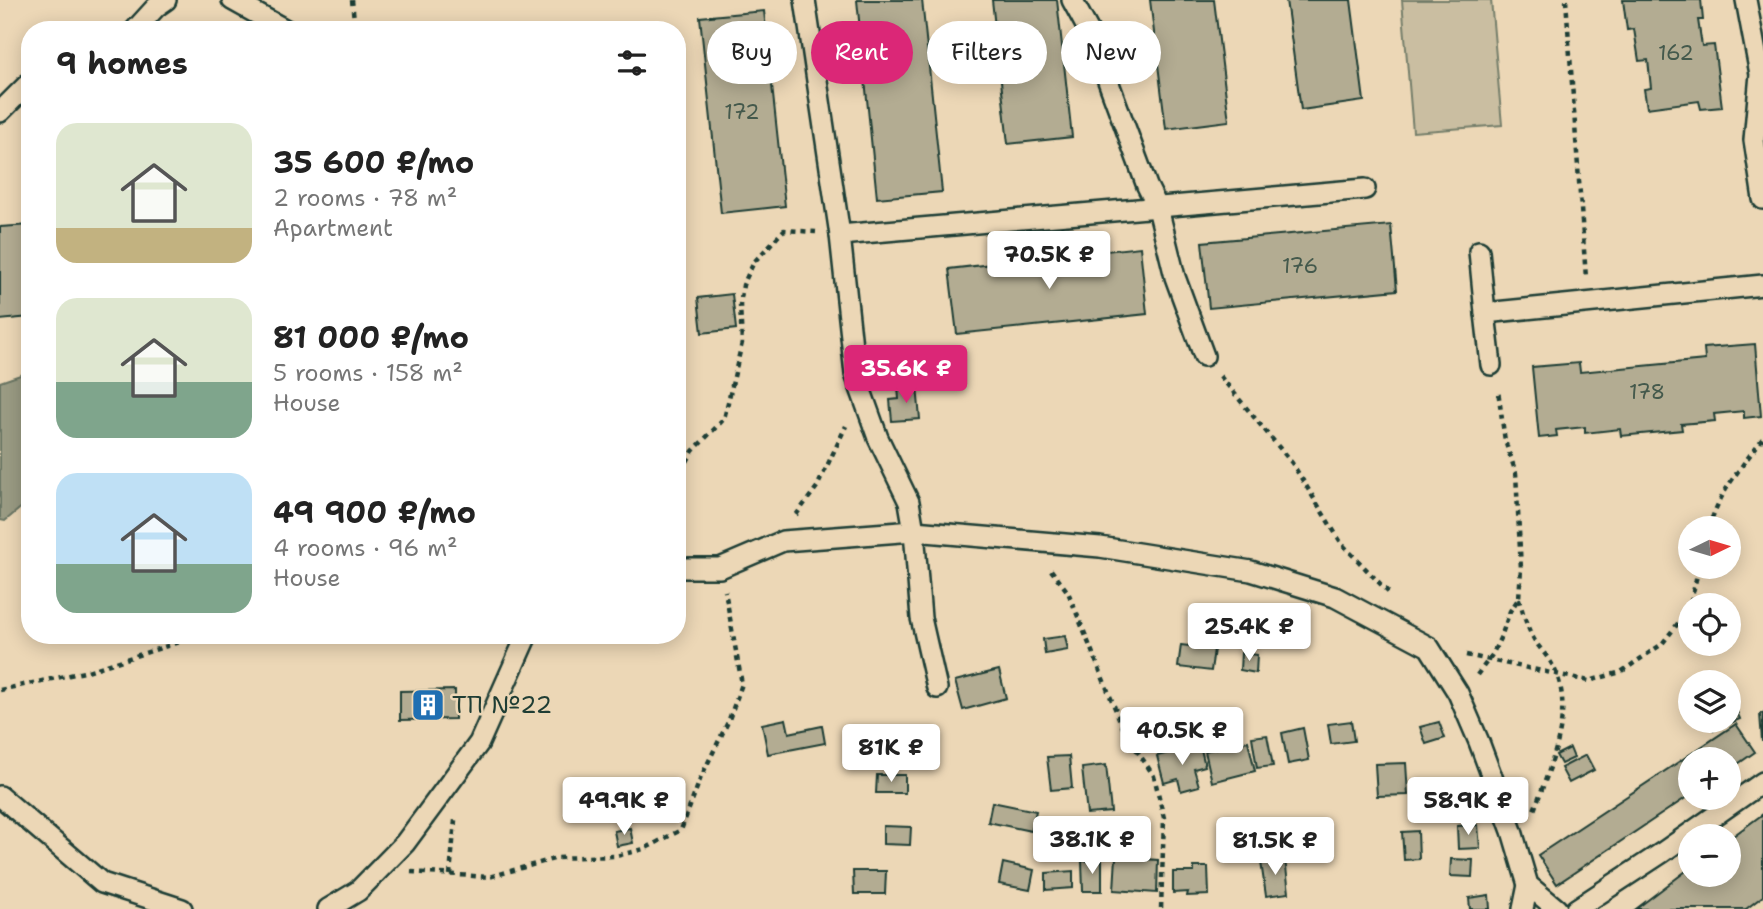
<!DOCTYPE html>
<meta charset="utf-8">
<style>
:root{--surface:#fff;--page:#f2f2f2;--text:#222;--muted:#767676;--accent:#db2777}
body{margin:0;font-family:"Shantell Sans",sans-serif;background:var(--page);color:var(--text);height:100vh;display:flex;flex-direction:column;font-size:26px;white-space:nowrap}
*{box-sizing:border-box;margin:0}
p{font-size:23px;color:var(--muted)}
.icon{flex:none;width:38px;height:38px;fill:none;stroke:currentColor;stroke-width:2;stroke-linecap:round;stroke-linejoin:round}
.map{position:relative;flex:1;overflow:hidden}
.side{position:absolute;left:21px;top:21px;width:665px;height:623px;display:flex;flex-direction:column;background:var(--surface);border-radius:28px;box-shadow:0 4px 18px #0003}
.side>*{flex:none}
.top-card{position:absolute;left:707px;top:21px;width:665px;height:63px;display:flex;gap:14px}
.needle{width:46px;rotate:85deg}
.fabs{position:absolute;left:1678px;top:516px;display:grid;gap:14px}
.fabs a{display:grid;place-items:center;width:63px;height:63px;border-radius:50%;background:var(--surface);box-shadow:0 4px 18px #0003;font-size:35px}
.price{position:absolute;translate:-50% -60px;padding:0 16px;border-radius:7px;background:#fff;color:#222;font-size:23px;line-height:46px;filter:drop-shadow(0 2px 4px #0008)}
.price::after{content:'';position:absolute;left:50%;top:42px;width:21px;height:16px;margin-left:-10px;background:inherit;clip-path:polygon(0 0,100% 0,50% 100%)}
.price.selected{background:var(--accent);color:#fff}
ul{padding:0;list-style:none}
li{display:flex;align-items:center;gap:21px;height:175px;padding:0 35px}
li span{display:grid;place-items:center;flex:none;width:196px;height:140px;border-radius:21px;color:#555}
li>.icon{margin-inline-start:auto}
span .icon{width:84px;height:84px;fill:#fffc;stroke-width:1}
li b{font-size:30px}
h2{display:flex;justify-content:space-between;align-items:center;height:84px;padding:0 35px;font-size:30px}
.tag{padding:0 24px;border-radius:32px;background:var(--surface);box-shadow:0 4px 18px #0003;font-size:24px;line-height:63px}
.tag.selected{background:var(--accent);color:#fff}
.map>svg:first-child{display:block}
.green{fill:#cabea1;stroke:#747e6a;stroke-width:2}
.water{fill:#9a9b83;stroke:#697563;stroke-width:2}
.building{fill:#b3ac92;stroke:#1f3d34;stroke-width:2}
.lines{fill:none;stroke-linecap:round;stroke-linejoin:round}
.service-casing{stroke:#1f3d34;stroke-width:24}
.path{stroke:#1f3d34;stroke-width:4.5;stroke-dasharray:5 5;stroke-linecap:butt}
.service{stroke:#ecd7b6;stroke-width:19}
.labels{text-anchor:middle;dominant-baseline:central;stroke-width:5;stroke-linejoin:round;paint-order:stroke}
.number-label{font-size:21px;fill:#44594c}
.poi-label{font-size:24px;fill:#1f3d34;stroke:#ecd7b6;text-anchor:start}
</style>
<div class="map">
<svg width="1763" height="909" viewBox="0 0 1763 909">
<rect width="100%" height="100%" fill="#ecd7b6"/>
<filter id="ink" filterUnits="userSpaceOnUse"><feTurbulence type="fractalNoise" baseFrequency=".0143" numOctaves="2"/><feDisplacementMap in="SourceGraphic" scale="14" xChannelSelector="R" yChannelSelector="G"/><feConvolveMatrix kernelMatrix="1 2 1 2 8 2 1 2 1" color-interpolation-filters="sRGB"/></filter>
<g filter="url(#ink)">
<path class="green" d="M1402 0H1491L1502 125 1413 132Z"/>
<path class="water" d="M23 374 30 377V500L5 521 0 520V382Z"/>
<g class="building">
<path d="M857 0H922L942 192 877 198Z"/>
<path d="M992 0H1057L1072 137 1008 144Z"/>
<path d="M1150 0H1214L1229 121 1166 129Z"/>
<path d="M1286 0H1351L1364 101 1301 110Z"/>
<path d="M1623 0H1701L1703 20H1698L1702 46 1714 45 1722 107 1701 109 1699 101 1647 108 1644 89 1651 88 1648 60 1639 61 1634 29 1627 30Z"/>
<path d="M764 11 785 206 721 213 700 17Z"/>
<path d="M30 225V317L0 320V227Z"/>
<path d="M1391 225 1397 290 1209 308 1202 242Z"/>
<path d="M1140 247 1147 314 957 334 949 269Z"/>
<path d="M732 294 736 329 702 333 698 298Z"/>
<path d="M1755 344 1761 416 1744 418V411L1714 414 1715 421 1681 424 1682 430 1621 436 1620 429 1585 433V427L1556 430 1557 436 1539 438 1532 367 1579 363 1580 372 1705 360 1704 348Z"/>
<path d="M917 386 920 419 892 421 890 400 899 399 898 387Z"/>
<path d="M1065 636 1068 650 1045 654 1043 639Z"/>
<path d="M1181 645 1214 649 1211 671 1178 667Z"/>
<path d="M1241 653 1257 655 1256 673 1240 670Z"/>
<path d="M999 670 1006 698 963 710 955 681Z"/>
<path d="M455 690V719L400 720V691Z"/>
<path d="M1733 702 1740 719 1714 730 1710 721H1729V703Z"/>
<path d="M1763 713V741H1762L1760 714Z"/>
<path d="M786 719 789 733 822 726 825 743 768 754 762 724Z"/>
<path d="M1351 721 1354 741 1331 744 1328 724Z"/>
<path d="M1439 722 1445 738 1426 744 1420 727Z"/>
<path d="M1736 724 1755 752 1729 770V760H1690V795L1557 884 1538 855Z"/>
<path d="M1303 728 1309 760 1288 764 1282 733Z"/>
<path d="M1267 735 1273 766 1257 768 1252 737Z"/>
<path d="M1248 741 1255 771 1212 782 1205 751Z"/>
<path d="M1200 745 1205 766 1194 769 1199 786 1181 791 1178 779 1164 783 1157 756Z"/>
<path d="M1570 748 1574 758 1561 764 1556 755Z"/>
<path d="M1586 755 1594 770 1569 783 1561 768Z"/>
<path d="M1069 756 1072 788 1051 790 1047 757Z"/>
<path d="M1406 763 1408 795 1377 796 1375 764Z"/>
<path d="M1106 765 1111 812 1087 814 1082 768Z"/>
<path d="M877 775H905V793H876Z"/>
<path d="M992 802 1036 811 1031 831 988 822Z"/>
<path d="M1763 814V896L1746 909H1636L1690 868V875H1729V839Z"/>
<path d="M1478 825 1480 848 1458 849 1457 826Z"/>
<path d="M883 826 911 827 910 845 883 844Z"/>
<path d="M630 828 633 843 617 846 614 831Z"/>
<path d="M1418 831 1419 859 1404 860 1402 832Z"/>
<path d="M1116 857 1158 860 1157 893 1114 890Z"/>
<path d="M1285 859 1289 893 1266 896 1261 862Z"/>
<path d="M1451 859 1473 860 1472 877 1450 876Z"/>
<path d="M1082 861H1102V891H1083Z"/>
<path d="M1003 863 1034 870 1030 890 999 884Z"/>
<path d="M1194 867H1208L1209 895 1187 896 1188 892 1173 893V872H1194Z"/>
<path d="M853 871H886L885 894H854Z"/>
<path d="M1073 871V888L1046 890V873Z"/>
<path d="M1489 895 1490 909H1470L1469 898Z"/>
</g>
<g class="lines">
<defs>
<g id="service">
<path d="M232 0 286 30"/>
<path d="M805 0 840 235 1365 189"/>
<path d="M1072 0 1091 35 1147 186 1158 208 1175 277 1204 356"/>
<path d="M1746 0 1760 74 1754 140 1763 199"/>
<path d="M135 30 156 7 166 0"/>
<path d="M0 112 30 82"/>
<path d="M840 235 855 374 878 438 909 502 914 531 921 618 937 688"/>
<path d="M1479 251 1485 313 1763 285"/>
<path d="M1485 313 1491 365"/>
<path d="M677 568H720L783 541 914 531 1100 547 1251 571 1335 597 1429 647 1458 693 1479 742 1512 831 1528 885 1557 909"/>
<path d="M0 796 102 883 182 909"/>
<path d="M328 909 358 891 405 843 479 743 527 635"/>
<path d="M1523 909 1528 885"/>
<path d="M1576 909 1663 852 1763 782"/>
</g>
</defs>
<use href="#service" class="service-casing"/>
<g class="path">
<path d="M352 0 355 30"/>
<path d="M1566 0 1586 278"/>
<path d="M1220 376 1292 463 1342 544 1391 595"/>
<path d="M677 479 693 451 724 419 742 343 740 305 743 285 754 262 784 230 816 232"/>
<path d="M796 515 817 487 846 426"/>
<path d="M1709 528C1718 494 1742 466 1763 438"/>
<path d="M1051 570 1068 592 1125 733 1154 776 1164 818 1161 909"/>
<path d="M1519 599C1523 614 1528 631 1537 644 1542 651 1549 658 1553 666 1577 711 1549 769 1533 813"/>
<path d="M1466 655 1589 681 1621 672 1662 644 1689 609 1699 567"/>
<path d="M1477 675 1492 655 1502 634 1510 611 1519 598 1521 569 1516 473 1505 441 1498 390"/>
<path d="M0 690 84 672 202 635"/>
<path d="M411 872 489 877 557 858 616 856 644 849 681 830 701 777 728 722 742 684 725 591"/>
<path d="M450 875 455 820"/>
</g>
<use href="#service" class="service"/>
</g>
</g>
<defs>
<symbol id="building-square" viewBox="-11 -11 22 22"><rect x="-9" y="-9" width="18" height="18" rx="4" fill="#1f6fb2" stroke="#ecd7b6"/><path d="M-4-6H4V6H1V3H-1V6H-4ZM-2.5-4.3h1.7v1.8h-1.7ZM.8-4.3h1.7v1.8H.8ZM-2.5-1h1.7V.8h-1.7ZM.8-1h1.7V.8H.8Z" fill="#fff"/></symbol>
</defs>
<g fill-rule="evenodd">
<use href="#building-square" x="409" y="686" width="38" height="38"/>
</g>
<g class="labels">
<g class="number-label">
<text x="1676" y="53">162</text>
<text x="742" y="112">172</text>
<text x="1300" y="266">176</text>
<text x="1647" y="392">178</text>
</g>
<g class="poi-label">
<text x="452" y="705">ТП №22</text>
</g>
</g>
</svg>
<div class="fabs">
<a><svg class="needle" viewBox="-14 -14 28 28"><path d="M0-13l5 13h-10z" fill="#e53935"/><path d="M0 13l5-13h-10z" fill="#767676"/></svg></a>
<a><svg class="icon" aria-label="locate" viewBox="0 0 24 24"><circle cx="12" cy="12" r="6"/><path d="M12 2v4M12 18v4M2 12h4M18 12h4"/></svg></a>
<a><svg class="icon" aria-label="layers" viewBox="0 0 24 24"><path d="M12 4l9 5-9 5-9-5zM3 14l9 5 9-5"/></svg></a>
<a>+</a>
<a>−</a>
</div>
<b class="price" style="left:1049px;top:291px">70.5K ₽</b>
<b class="price selected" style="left:906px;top:405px">35.6K ₽</b>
<b class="price" style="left:1249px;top:663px">25.4K ₽</b>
<b class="price" style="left:1182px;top:767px">40.5K ₽</b>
<b class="price" style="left:891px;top:784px">81K ₽</b>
<b class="price" style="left:624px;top:837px">49.9K ₽</b>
<b class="price" style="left:1468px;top:837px">58.9K ₽</b>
<b class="price" style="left:1092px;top:876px">38.1K ₽</b>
<b class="price" style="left:1275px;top:877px">81.5K ₽</b>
<div class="top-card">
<a class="tag">Buy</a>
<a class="tag selected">Rent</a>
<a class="tag">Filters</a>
<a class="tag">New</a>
</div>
<section class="side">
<h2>9 homes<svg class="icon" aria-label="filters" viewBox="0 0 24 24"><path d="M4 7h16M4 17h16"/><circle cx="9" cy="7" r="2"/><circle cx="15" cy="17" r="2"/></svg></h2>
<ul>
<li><span style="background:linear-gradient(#dfe7d0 75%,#c2b280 0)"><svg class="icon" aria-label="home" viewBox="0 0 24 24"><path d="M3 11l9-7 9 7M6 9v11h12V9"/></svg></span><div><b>35 600 ₽/mo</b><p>2 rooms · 78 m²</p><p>Apartment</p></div></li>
<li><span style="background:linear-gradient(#dfe7d0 60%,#7fa58c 0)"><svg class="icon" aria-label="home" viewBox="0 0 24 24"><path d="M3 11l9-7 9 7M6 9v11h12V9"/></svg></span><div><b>81 000 ₽/mo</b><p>5 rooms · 158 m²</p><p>House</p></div></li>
<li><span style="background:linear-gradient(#bfe0f5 65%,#7fa58c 0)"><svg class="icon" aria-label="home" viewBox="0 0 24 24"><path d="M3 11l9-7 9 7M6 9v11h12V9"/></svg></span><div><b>49 900 ₽/mo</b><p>4 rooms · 96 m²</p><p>House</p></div></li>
</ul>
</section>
</div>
